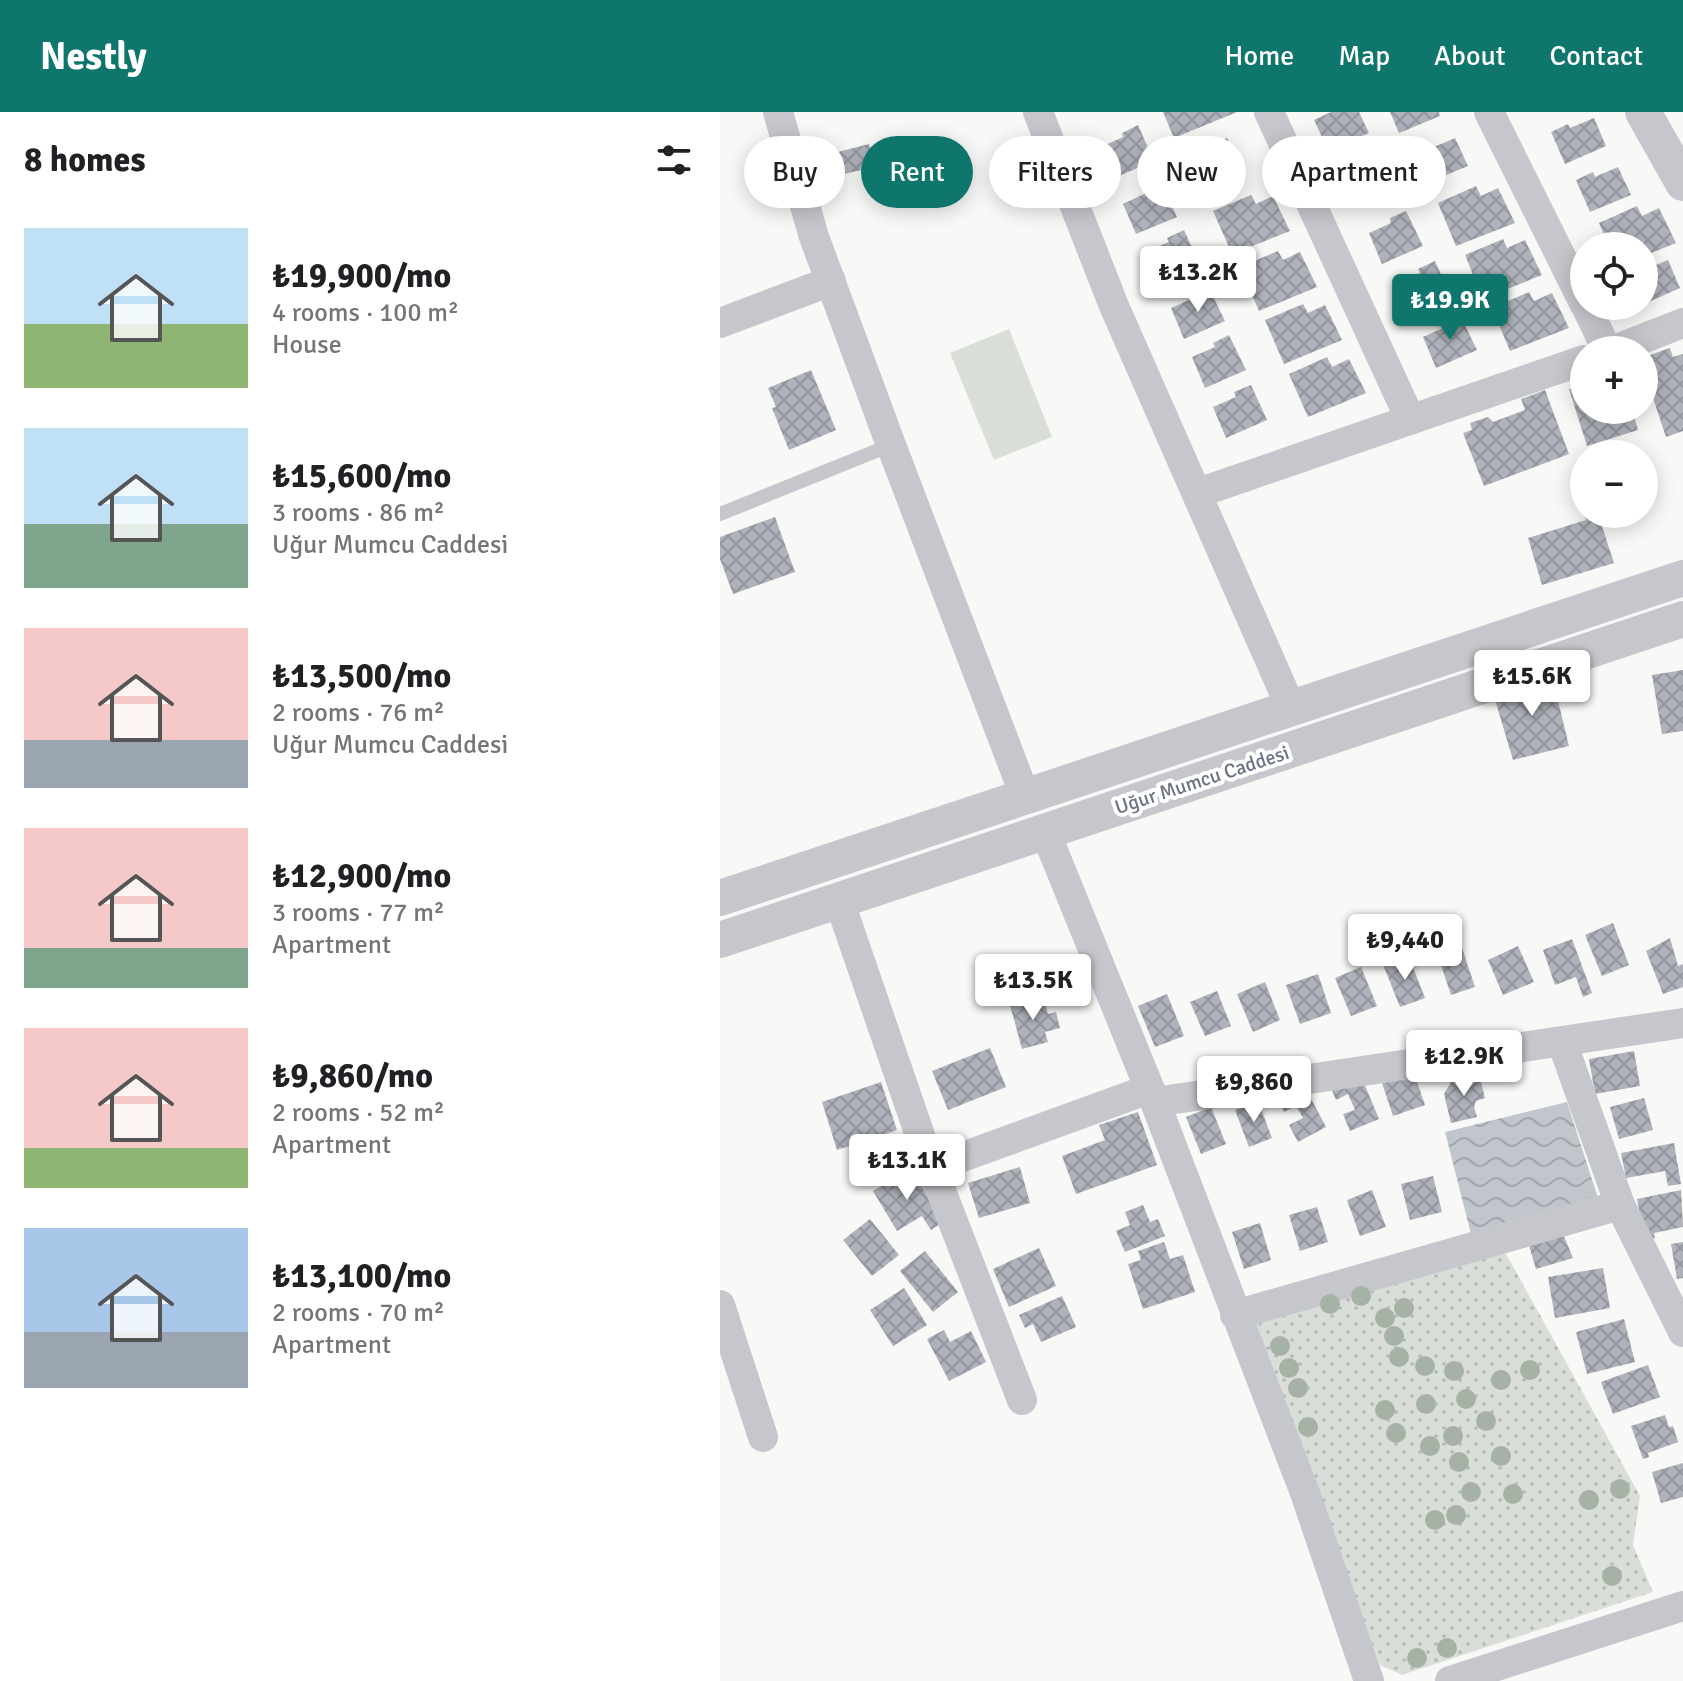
<!DOCTYPE html>
<meta charset="utf-8">
<style>
:root{--surface:#fff;--page:#f6f6f6;--text:#202124;--muted:#757577;--accent:#0f766e}
body{margin:0;font-family:Signika,sans-serif;background:var(--page);color:var(--text);height:100vh;display:flex;flex-direction:column;font-size:30px;white-space:nowrap}
*{box-sizing:border-box;margin:0}
p{font-size:26px;color:var(--muted)}
.icon{flex:none;width:44px;height:44px;fill:none;stroke:currentColor;stroke-width:2;stroke-linecap:round;stroke-linejoin:round}
.map{position:relative;flex:1;overflow:hidden}
.drawer{display:flex;flex-direction:column;background:var(--surface);width:720px}
.drawer>*{flex:none}
.hud{position:absolute;left:24px;top:24px;width:760px;height:72px;display:flex;gap:16px}
.tools{position:absolute;left:850px;top:120px;display:grid;gap:16px}
.tools a{display:grid;place-items:center;width:88px;height:88px;border-radius:50%;background:var(--surface);box-shadow:0 4px 20px #0003;font-size:40px}
.price{position:absolute;translate:-50% -68px;padding:0 18px;border-radius:8px;background:#fff;color:#222;font-size:26px;line-height:52px;filter:drop-shadow(0 2px 4px #0008)}
.price::after{content:'';position:absolute;left:50%;top:48px;width:24px;height:18px;margin-left:-12px;background:inherit;clip-path:polygon(0 0,100% 0,50% 100%)}
.price.current{background:var(--accent);color:#fff}
ul{padding:0;list-style:none}
li{display:flex;align-items:center;gap:24px;height:200px;padding:0 24px}
li span{display:grid;place-items:center;flex:none;width:224px;height:160px;border-radius:0px;color:#555}
li>.icon{margin-inline-start:auto}
span .icon{width:96px;height:96px;fill:#fffc;stroke-width:1}
li b{font-size:34px}
h2{display:flex;justify-content:space-between;align-items:center;height:96px;padding:0 24px;font-size:34px}
.tag{padding:0 28px;border-radius:36px;background:var(--surface);box-shadow:0 4px 20px #0003;font-size:28px;line-height:72px}
.tag.current{background:var(--accent);color:#fff}
header{display:flex;align-items:center;gap:48px;box-sizing:border-box;height:112px;padding:0 40px;background:var(--accent);color:#fff}
header strong{font-size:38px}
nav{display:flex;gap:44px;margin-inline-start:auto;font-size:28px}
main{display:flex;flex:1;min-height:0}
.map>svg:first-child{display:block}
.green{fill:#d9dfd8}
.park{fill:url(#park-dots)}
.water{fill:url(#water-waves)}
.building{fill:url(#building-cross-hatch)}
.lines{fill:none;stroke-linecap:round;stroke-linejoin:round}
.service{stroke:#c5c7cc;stroke-width:14}
.minor{stroke:#c5c7cc;stroke-width:30}
.tertiary{stroke:#c5c7cc;stroke-width:36}
.tree{fill:#a7b2a7}
.labels{text-anchor:middle;dominant-baseline:central;stroke-width:8;stroke-linejoin:round;paint-order:stroke}
.street-label{font-size:20px;fill:#6b7285;stroke:#fff}
</style>
<header>
<strong>Nestly</strong>
<nav><a>Home</a><a>Map</a><a>About</a><a>Contact</a></nav>
</header>
<main>
<section class="drawer">
<h2>8 homes<svg class="icon" aria-label="filters" viewBox="0 0 24 24"><path d="M4 7h16M4 17h16"/><circle cx="9" cy="7" r="2"/><circle cx="15" cy="17" r="2"/></svg></h2>
<ul>
<li><span style="background:linear-gradient(#bfe0f5 60%,#8fb573 0)"><svg class="icon" aria-label="home" viewBox="0 0 24 24"><path d="M3 11l9-7 9 7M6 9v11h12V9"/></svg></span><div><b>₺19,900/mo</b><p>4 rooms · 100 m²</p><p>House</p></div></li>
<li><span style="background:linear-gradient(#bfe0f5 60%,#7fa58c 0)"><svg class="icon" aria-label="home" viewBox="0 0 24 24"><path d="M3 11l9-7 9 7M6 9v11h12V9"/></svg></span><div><b>₺15,600/mo</b><p>3 rooms · 86 m²</p><p>Uğur Mumcu Caddesi</p></div></li>
<li><span style="background:linear-gradient(#f6c9c9 70%,#9aa5b1 0)"><svg class="icon" aria-label="home" viewBox="0 0 24 24"><path d="M3 11l9-7 9 7M6 9v11h12V9"/></svg></span><div><b>₺13,500/mo</b><p>2 rooms · 76 m²</p><p>Uğur Mumcu Caddesi</p></div></li>
<li><span style="background:linear-gradient(#f6c9c9 75%,#7fa58c 0)"><svg class="icon" aria-label="home" viewBox="0 0 24 24"><path d="M3 11l9-7 9 7M6 9v11h12V9"/></svg></span><div><b>₺12,900/mo</b><p>3 rooms · 77 m²</p><p>Apartment</p></div></li>
<li><span style="background:linear-gradient(#f6c9c9 75%,#8fb573 0)"><svg class="icon" aria-label="home" viewBox="0 0 24 24"><path d="M3 11l9-7 9 7M6 9v11h12V9"/></svg></span><div><b>₺9,860/mo</b><p>2 rooms · 52 m²</p><p>Apartment</p></div></li>
<li><span style="background:linear-gradient(#a9c7e8 65%,#9aa5b1 0)"><svg class="icon" aria-label="home" viewBox="0 0 24 24"><path d="M3 11l9-7 9 7M6 9v11h12V9"/></svg></span><div><b>₺13,100/mo</b><p>2 rooms · 70 m²</p><p>Apartment</p></div></li>
</ul>
</section>
<div class="map">
<svg width="963" height="1569" viewBox="0 0 963 1569">
<defs>
<pattern id="park-dots" width="8" height="8" patternUnits="userSpaceOnUse" patternTransform="scale(2)"><rect width="8" height="8" fill="#d9dfd8"/><path d="M2 2h.1M6 6h.1" fill="none" stroke="#b4b9b5" stroke-width="1.8" stroke-linecap="round"/></pattern>
<pattern id="water-waves" width="16" height="10" patternUnits="userSpaceOnUse" patternTransform="scale(2)"><rect width="16" height="10" fill="#c1c6cd"/><path d="M0 5q4-4 8 0t8 0" fill="none" stroke="#a1a5ac"/></pattern>
<pattern id="building-cross-hatch" width="8" height="8" patternUnits="userSpaceOnUse" patternTransform="scale(2)"><rect width="8" height="8" fill="#afb2ba"/><path d="M0 0l8 8M0 8l8-8" fill="none" stroke="#92959d"/></pattern>
</defs>
<rect width="100%" height="100%" fill="#f8f9f7"/>
<path class="green" d="M289 217 332 325 274 348 230 241Z"/>
<path class="park" d="M784 1138 920 1384 913 1433 933 1480 682 1563 660 1553 534 1211Z"/>
<path class="water" d="M847 990 878 1086 751 1122 725 1020Z"/>
<g class="building">
<path d="M443 0H517L454 26Z"/>
<path d="M611 0H639L649 21 608 38 594 8Z"/>
<path d="M670 0H719L720 4 679 21Z"/>
<path d="M874 6 886 34 845 52 831 20 848 12 850 16Z"/>
<path d="M418 13 434 49 394 66 381 35 403 25 402 21Z"/>
<path d="M507 26 522 58 481 78 465 46Z"/>
<path d="M735 26 748 54 707 71 693 40 710 32 712 36Z"/>
<path d="M149 32 155 55 119 63 114 41Z"/>
<path d="M661 41 678 76 637 94 624 63 647 53 645 49Z"/>
<path d="M898 55 911 83 870 100 856 68 873 60 875 65Z"/>
<path d="M441 70 457 105 416 122 403 92 426 81 424 77Z"/>
<path d="M756 74 761 84 778 76 795 111 736 134 718 91Z"/>
<path d="M531 83 536 92 553 84 570 119 512 142 493 99Z"/>
<path d="M917 94 922 104 939 96 956 131 924 144V134H889L879 111Z"/>
<path d="M686 99 703 134 662 152 649 121 671 111 670 106Z"/>
<path d="M464 118 480 153 439 171 426 140 449 130 447 126Z"/>
<path d="M783 127 787 136 805 128 822 163 763 187 745 143Z"/>
<path d="M558 139 563 148 580 140 597 175 539 199 520 155Z"/>
<path d="M948 148 960 176 924 192V158Z"/>
<path d="M715 149 731 185 690 202 677 171 700 161 698 157Z"/>
<path d="M488 174 505 209 464 227 451 196 474 186 472 182Z"/>
<path d="M809 180 814 189 832 181 849 216 790 239 772 196Z"/>
<path d="M583 192 588 201 605 193 622 228 564 252 545 208Z"/>
<path d="M740 203 757 238 716 256 703 225 725 215 724 211Z"/>
<path d="M509 223 526 258 485 276 472 245 495 235 493 231Z"/>
<path d="M950 236 953 245 963 242V319L946 325 927 268 934 265 927 244Z"/>
<path d="M607 245 612 255 629 247 646 281 588 305 569 262Z"/>
<path d="M91 258 116 318 69 338 52 296 56 295 48 276Z"/>
<path d="M531 273 547 308 506 326 493 295 516 285 514 280Z"/>
<path d="M862 273 864 298H912L918 318 867 334 849 277Z"/>
<path d="M825 278 849 342 764 374 743 321 752 318 750 311 768 305 773 310 805 298 801 287Z"/>
<path d="M864 402H878L894 451 822 473 808 426 866 408Z"/>
<path d="M55 405 75 460 13 482 0 447V425Z"/>
<path d="M963 558V619L942 622 932 563Z"/>
<path d="M832 564 849 634 793 648 773 581Z"/>
<path d="M893 811 909 853 882 864 865 823Z"/>
<path d="M950 826 958 854 963 852V875L943 882 926 839Z"/>
<path d="M852 827 872 881 863 885 856 865 835 873 823 838Z"/>
<path d="M798 834 814 870 783 883 768 848Z"/>
<path d="M742 836 755 875 731 883 718 844Z"/>
<path d="M689 845 705 886 680 895 664 855Z"/>
<path d="M641 855 657 894 631 904 615 866Z"/>
<path d="M598 862 611 901 580 912 566 873Z"/>
<path d="M545 870 560 908 533 920 517 882Z"/>
<path d="M497 879 511 914 485 924 470 890Z"/>
<path d="M447 882 464 924 435 935 418 894Z"/>
<path d="M323 884 328 902 336 900 340 916 325 920 328 930 302 937 290 893Z"/>
<path d="M270 936 286 975 228 998 212 959Z"/>
<path d="M914 939 920 974 875 982 869 947Z"/>
<path d="M694 961 705 993 673 1004 662 971Z"/>
<path d="M759 962 765 986 756 989 754 995 757 1005 731 1011 724 982 731 970Z"/>
<path d="M641 964 659 1007 630 1019 623 1002 635 998 628 982 616 988 611 976Z"/>
<path d="M161 970 177 1018 117 1038 102 990Z"/>
<path d="M585 975 606 1015 578 1030 569 1013 583 1006 576 994 564 1000 559 989Z"/>
<path d="M924 986 933 1018 899 1027 890 995Z"/>
<path d="M538 989 552 1026 529 1035 515 998Z"/>
<path d="M491 995 506 1032 481 1042 466 1005Z"/>
<path d="M418 1000 437 1053 356 1082 342 1044 385 1028 379 1013Z"/>
<path d="M954 1031 961 1072 948 1074 945 1059 906 1066 901 1041Z"/>
<path d="M300 1055 310 1091 259 1106 248 1071Z"/>
<path d="M191 1056 223 1110 211 1118 202 1104 177 1119 153 1079Z"/>
<path d="M713 1064 722 1100 690 1108 681 1072Z"/>
<path d="M652 1078 666 1115 640 1124 627 1088Z"/>
<path d="M961 1078 963 1115 934 1121 935 1126 925 1128 917 1087Z"/>
<path d="M423 1093 430 1110 438 1107 445 1124 405 1140 396 1119 410 1113 405 1100Z"/>
<path d="M597 1095 608 1130 580 1139 569 1103Z"/>
<path d="M150 1107 179 1143 152 1164 123 1128Z"/>
<path d="M540 1111 551 1148 524 1157 512 1120Z"/>
<path d="M841 1117 853 1146 816 1157 807 1127Z"/>
<path d="M444 1130 450 1147 463 1143 475 1180 423 1197 408 1152 421 1148 418 1139Z"/>
<path d="M963 1130V1166L957 1167 951 1132Z"/>
<path d="M319 1136 336 1174 289 1195 273 1157Z"/>
<path d="M205 1139 238 1180 213 1200 180 1159Z"/>
<path d="M883 1156 890 1196 835 1206 828 1165Z"/>
<path d="M184 1176 207 1213 173 1234 150 1198Z"/>
<path d="M342 1184 356 1215 321 1230 313 1212 305 1216 299 1203Z"/>
<path d="M904 1207 915 1250 867 1262 856 1220Z"/>
<path d="M224 1218 230 1230 251 1219 266 1250 229 1269 207 1227Z"/>
<path d="M928 1253 940 1285 893 1302 881 1270Z"/>
<path d="M945 1303 949 1315 953 1314 958 1330 928 1341 929 1345 923 1347 911 1314Z"/>
<path d="M963 1351V1385L941 1391 932 1360Z"/>
</g>
<g class="lines">
<path class="service" d="M0 402 171 333"/>
<g class="minor">
<path d="M58 0 94 125 171 333 305 684"/>
<path d="M318 0 394 194 571 596"/>
<path d="M549 0 690 307"/>
<path d="M769 0 864 191"/>
<path d="M866 194 887 238"/>
<path d="M0 211 111 169"/>
<path d="M894 238 963 211"/>
<path d="M478 381 864 248"/>
<path d="M325 719 435 990 585 1381 649 1569"/>
<path d="M119 788 203 1032 302 1288"/>
<path d="M842 930 900 1093 963 1220"/>
<path d="M435 990 963 911"/>
<path d="M212 1056 429 977"/>
<path d="M0 1193 43 1325"/>
<path d="M515 1203 900 1093"/>
<path d="M730 1569 963 1494"/>
</g>
<g class="tertiary">
<path d="M923 0 963 71"/>
<path d="M0 786 963 466"/>
<path d="M0 828 963 507"/>
</g>
</g>
<g class="tree">
<circle cx="641" cy="1184" r="10"/>
<circle cx="610" cy="1192" r="10"/>
<circle cx="684" cy="1196" r="10"/>
<circle cx="665" cy="1206" r="10"/>
<circle cx="674" cy="1224" r="10"/>
<circle cx="560" cy="1234" r="10"/>
<circle cx="679" cy="1245" r="10"/>
<circle cx="705" cy="1254" r="10"/>
<circle cx="569" cy="1256" r="10"/>
<circle cx="810" cy="1258" r="10"/>
<circle cx="734" cy="1259" r="10"/>
<circle cx="781" cy="1268" r="10"/>
<circle cx="578" cy="1276" r="10"/>
<circle cx="746" cy="1287" r="10"/>
<circle cx="706" cy="1292" r="10"/>
<circle cx="665" cy="1298" r="10"/>
<circle cx="766" cy="1309" r="10"/>
<circle cx="588" cy="1315" r="10"/>
<circle cx="676" cy="1321" r="10"/>
<circle cx="733" cy="1324" r="10"/>
<circle cx="710" cy="1334" r="10"/>
<circle cx="781" cy="1344" r="10"/>
<circle cx="739" cy="1350" r="10"/>
<circle cx="900" cy="1377" r="10"/>
<circle cx="751" cy="1380" r="10"/>
<circle cx="793" cy="1382" r="10"/>
<circle cx="869" cy="1388" r="10"/>
<circle cx="736" cy="1403" r="10"/>
<circle cx="715" cy="1408" r="10"/>
<circle cx="892" cy="1464" r="10"/>
<circle cx="727" cy="1536" r="10"/>
<circle cx="697" cy="1546" r="10"/>
</g>
<g class="labels">
<g class="street-label">
<text transform="translate(482 668) rotate(-18)">Uğur Mumcu Caddesi</text>
</g>
</g>
</svg>
<div class="tools">
<a><svg class="icon" aria-label="locate" viewBox="0 0 24 24"><circle cx="12" cy="12" r="6"/><path d="M12 2v4M12 18v4M2 12h4M18 12h4"/></svg></a>
<a>+</a>
<a>−</a>
</div>
<b class="price" style="left:478px;top:202px">₺13.2K</b>
<b class="price current" style="left:730px;top:230px">₺19.9K</b>
<b class="price" style="left:812px;top:606px">₺15.6K</b>
<b class="price" style="left:685px;top:870px">₺9,440</b>
<b class="price" style="left:313px;top:910px">₺13.5K</b>
<b class="price" style="left:744px;top:986px">₺12.9K</b>
<b class="price" style="left:534px;top:1012px">₺9,860</b>
<b class="price" style="left:187px;top:1090px">₺13.1K</b>
<div class="hud">
<a class="tag">Buy</a>
<a class="tag current">Rent</a>
<a class="tag">Filters</a>
<a class="tag">New</a>
<a class="tag">Apartment</a>
</div>
</div>
</main>
